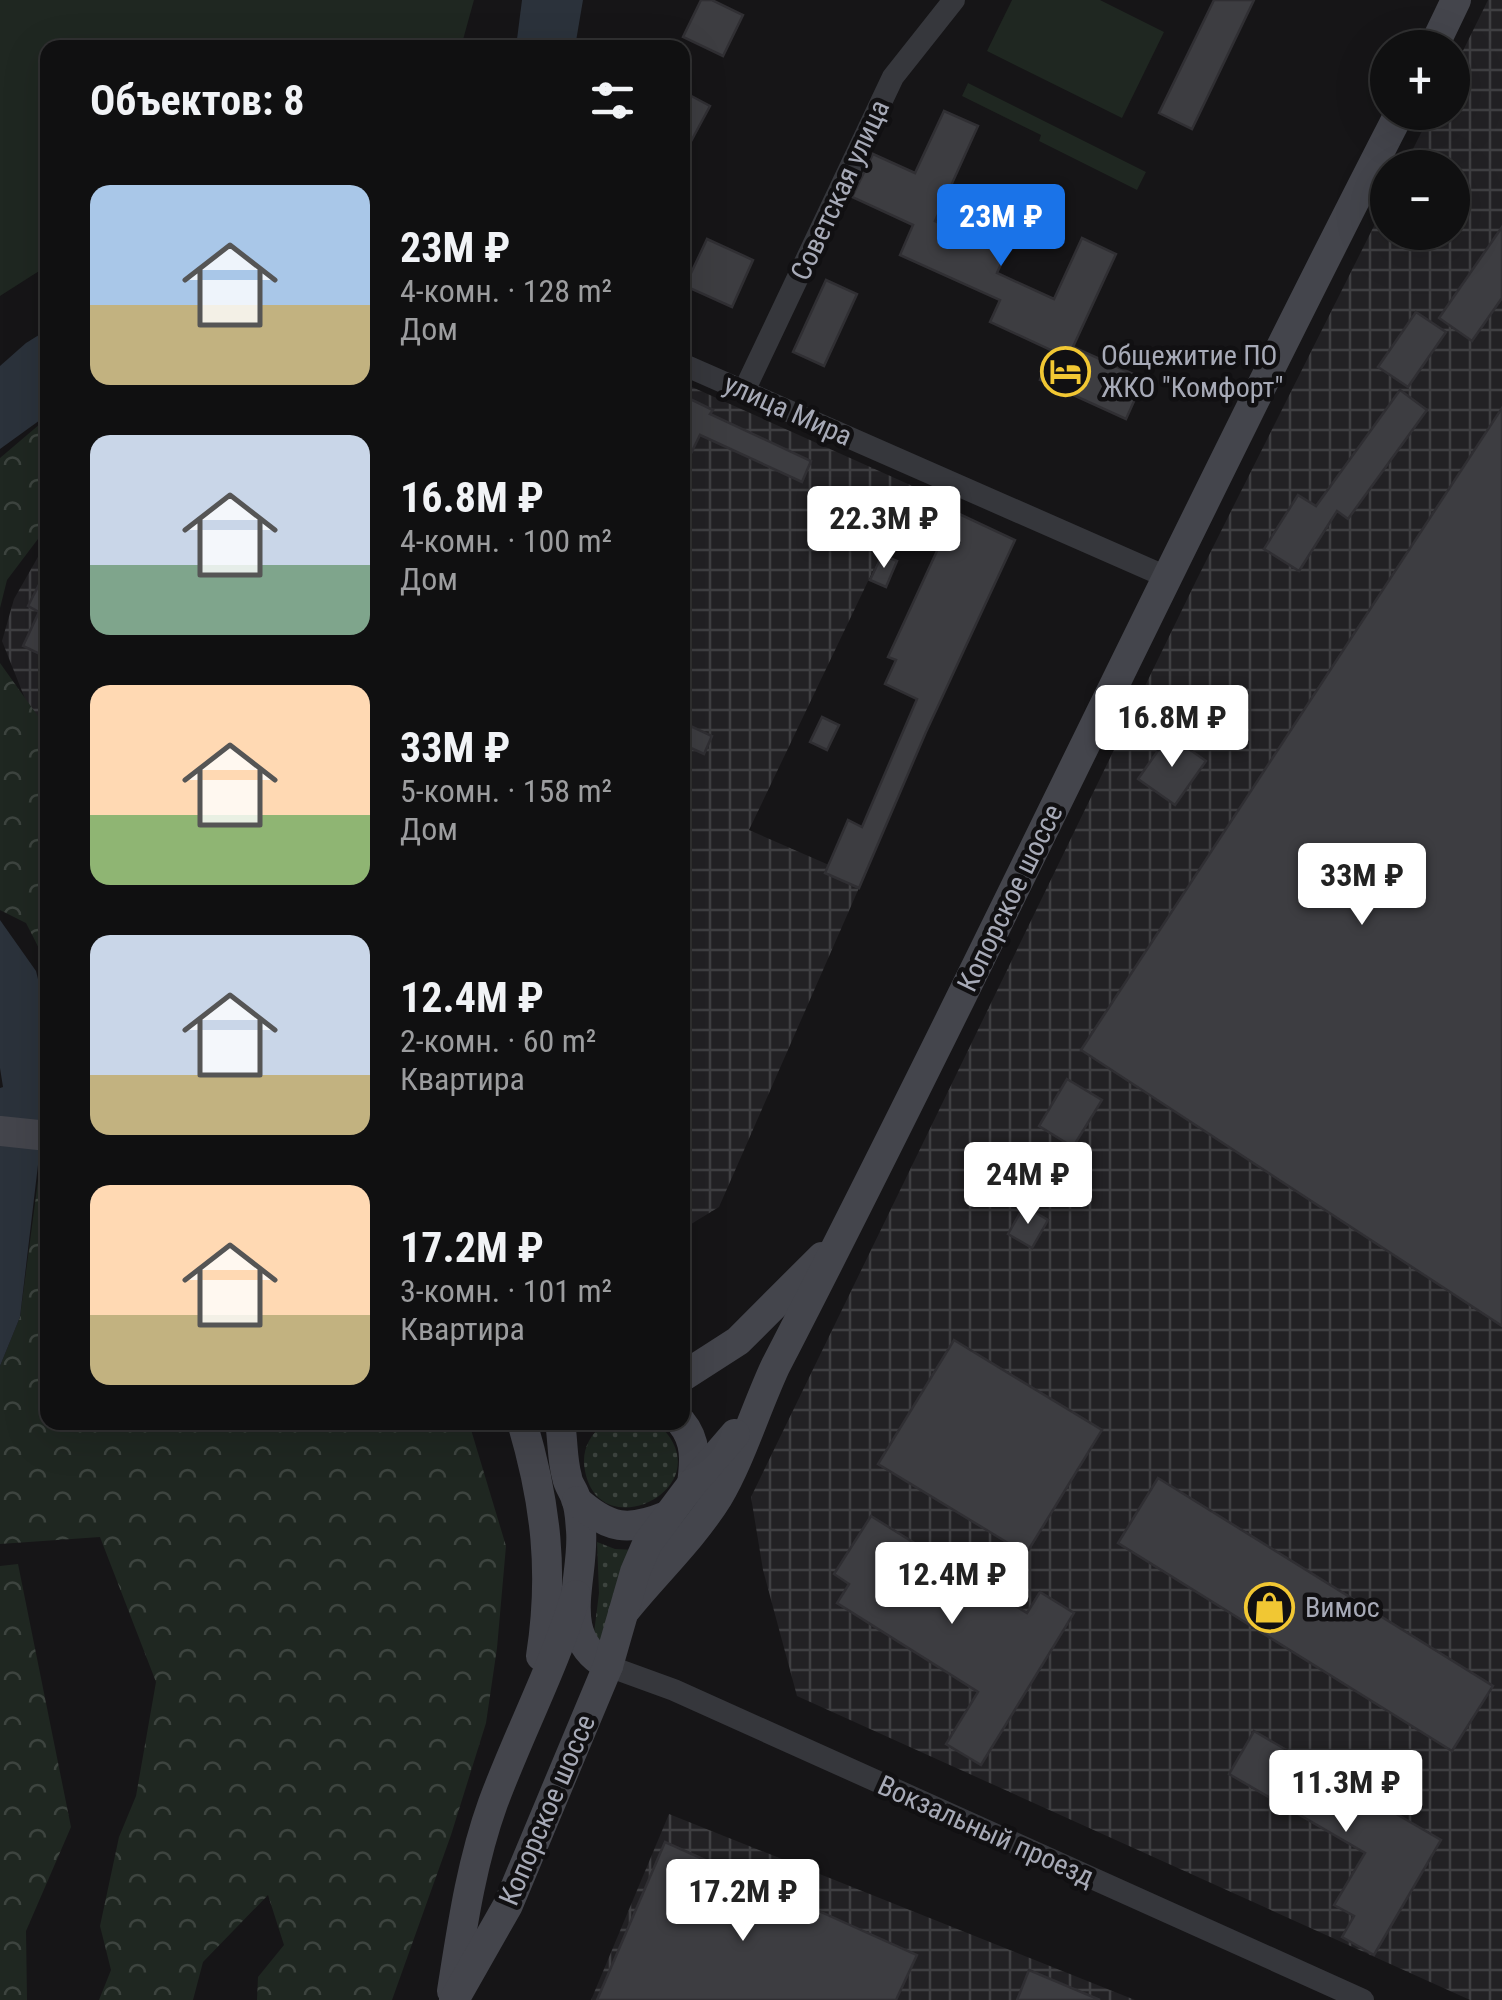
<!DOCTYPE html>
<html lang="ru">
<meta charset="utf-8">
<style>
:root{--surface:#101011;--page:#1e1e1f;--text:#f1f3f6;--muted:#9c9d9f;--line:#303031;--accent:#1a73e8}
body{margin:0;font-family:"Roboto Condensed",sans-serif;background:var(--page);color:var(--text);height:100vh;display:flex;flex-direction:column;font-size:38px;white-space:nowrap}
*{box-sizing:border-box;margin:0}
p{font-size:32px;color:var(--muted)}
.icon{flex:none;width:55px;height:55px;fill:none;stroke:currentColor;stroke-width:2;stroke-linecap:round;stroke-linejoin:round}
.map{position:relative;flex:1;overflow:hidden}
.drawer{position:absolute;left:40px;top:40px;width:650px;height:1390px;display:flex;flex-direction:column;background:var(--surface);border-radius:20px;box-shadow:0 10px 40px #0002,0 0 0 2px var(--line)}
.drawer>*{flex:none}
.fabs{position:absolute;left:1370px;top:30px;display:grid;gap:20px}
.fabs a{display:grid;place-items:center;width:100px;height:100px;border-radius:50%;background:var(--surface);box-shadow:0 10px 40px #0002,0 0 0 2px var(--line);font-size:50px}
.price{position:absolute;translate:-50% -85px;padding:0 22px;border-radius:10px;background:#fff;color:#222;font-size:32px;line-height:65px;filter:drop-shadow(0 2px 5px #0008)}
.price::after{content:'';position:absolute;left:50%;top:60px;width:30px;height:22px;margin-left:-15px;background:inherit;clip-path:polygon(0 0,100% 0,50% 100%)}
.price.selected{background:var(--accent);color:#fff}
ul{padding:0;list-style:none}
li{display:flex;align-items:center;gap:30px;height:250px;padding:0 50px}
li span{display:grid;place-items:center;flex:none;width:280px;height:200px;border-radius:20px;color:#555}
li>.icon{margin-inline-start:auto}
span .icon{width:120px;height:120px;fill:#fffc;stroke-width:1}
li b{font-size:42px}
h2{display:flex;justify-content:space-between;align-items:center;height:120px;padding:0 50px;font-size:42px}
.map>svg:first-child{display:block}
.industrial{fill:url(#industrial-grid)}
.grass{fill:url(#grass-dots)}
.forest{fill:url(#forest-crowns)}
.park{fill:#1f2721}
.water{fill:#2b323b}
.building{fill:#3d3d41;stroke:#302f33;stroke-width:2.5}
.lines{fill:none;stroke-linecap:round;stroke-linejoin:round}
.minor{stroke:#36373c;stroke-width:22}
.secondary{stroke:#44454c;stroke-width:30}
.labels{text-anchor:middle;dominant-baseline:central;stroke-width:9;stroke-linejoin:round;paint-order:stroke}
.street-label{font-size:28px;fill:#a7aab7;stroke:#111012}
.poi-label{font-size:28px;fill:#a7aab7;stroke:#111012;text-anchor:start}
</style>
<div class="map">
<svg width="1502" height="2000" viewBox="0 0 1502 2000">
<defs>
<pattern id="industrial-grid" width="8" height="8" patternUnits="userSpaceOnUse" patternTransform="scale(2.5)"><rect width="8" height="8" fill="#222124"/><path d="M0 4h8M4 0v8" fill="none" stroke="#3f3f42"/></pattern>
<pattern id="grass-dots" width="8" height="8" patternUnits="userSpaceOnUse" patternTransform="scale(2.5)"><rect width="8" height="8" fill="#1f2721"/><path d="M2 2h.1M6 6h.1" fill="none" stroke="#3d443f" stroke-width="1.8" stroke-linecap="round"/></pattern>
<pattern id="forest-crowns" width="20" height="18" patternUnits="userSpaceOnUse" patternTransform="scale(2.5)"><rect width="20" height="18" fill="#1f2721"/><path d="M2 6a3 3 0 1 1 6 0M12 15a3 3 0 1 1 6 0" fill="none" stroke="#3d443f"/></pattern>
</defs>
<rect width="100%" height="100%" fill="#161517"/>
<g class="industrial">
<path d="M1488 0H1502V2000H1470L797 1696 763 1570 751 1497 1196 581 1387 200 1388 232H1452V168L1404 167 1431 113 1452 112 1453 71Z"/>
<path d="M683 383 917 488 881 554 749 830 829 865 826 873 859 888 719 1207 683 1229Z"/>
<path d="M47 541V754L2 641 14 599Z"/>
<path d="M669 1814 1135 2000H591Z"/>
</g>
<g class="grass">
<path d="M605 1423H657C727 1485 600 1550 585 1471 581 1451 589 1435 605 1423Z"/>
<path d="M597 1542 615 1549 635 1550 602 1653 594 1633 599 1593Z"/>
</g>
<g class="forest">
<path d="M47 418V527L7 580 0 608V458Z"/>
<path d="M0 663 40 719 47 737V964L26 923 0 910Z"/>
<path d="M39 1173 48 1175V1422L469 1423 506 1546 497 1648 486 1723 451 1835 392 2000H257L258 1977 284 1945 268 1895 203 1962 193 2000H99L111 1970 100 1926 119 1837 136 1796 156 1682 100 1537 0 1544V1366L20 1317Z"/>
<path d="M18 1564 71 1827 26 1931 27 2000H0V1566Z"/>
</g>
<g class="park">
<path d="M0 0H474L461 47 48 48 47 266 0 296Z"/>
<path d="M1012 0H1100L1164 32 1122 118 987 51Z"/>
<path d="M968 83 1146 172 1137 190 1039 141 1041 135 962 96Z"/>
</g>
<g class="water">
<path d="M522 0H583L575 47H516Z"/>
<path d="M47 330V415L0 449V366L26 343Z"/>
<path d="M0 920 36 971 48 1019 47 1089 20 1317 0 1366V1088L3 1087 0 1068Z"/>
</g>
<g class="building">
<path d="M701 0H712L743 15 723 56 683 37Z"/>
<path d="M1214 0H1254L1192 129 1159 113Z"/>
<path d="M682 91 710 106 682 158Z"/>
<path d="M944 111 978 126 935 221 1006 253 997 273 1054 299 1082 238 1116 254 1073 347 1144 379 1126 419 1040 380 1053 351 990 322 1000 300 900 255 913 225 852 197 873 154 915 173Z"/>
<path d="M1502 227V298L1472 341 1439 318Z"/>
<path d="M707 239 753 260 732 307 685 286Z"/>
<path d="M826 280 857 294 824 366 793 352Z"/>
<path d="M1416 312 1446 332 1408 387 1378 367Z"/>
<path d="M1400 390 1427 410 1348 519 1337 511 1299 571 1264 549 1298 495 1316 506Z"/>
<path d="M682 395 713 410 710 414 811 461 802 482 700 435 682 472Z"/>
<path d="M1502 408V1326L1081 1050Z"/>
<path d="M955 512 1015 540 926 732 859 888 825 873 848 820 862 827 917 699 885 684 896 660 888 657Z"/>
<path d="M882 555 897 561 886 587 870 580Z"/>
<path d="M48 567V658L23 646 39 612 28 606Z"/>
<path d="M822 717 839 725 827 750 810 742Z"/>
<path d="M682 722 712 736 704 754 682 744Z"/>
<path d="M1169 735 1206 761 1175 805 1138 779Z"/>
<path d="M1067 1079 1102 1100 1073 1147 1039 1126Z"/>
<path d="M1024 1206 1048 1220 1032 1248 1008 1234Z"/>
<path d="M954 1340 1102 1430 1026 1554 878 1464Z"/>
<path d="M1158 1478 1493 1686 1452 1751 1118 1543Z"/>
<path d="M871 1516 1027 1613 1040 1592 1074 1613 981 1765 946 1744 978 1692 837 1603 849 1584 834 1574Z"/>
<path d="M1254 1731 1441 1840 1374 1955 1342 1937 1354 1916 1334 1905 1365 1853 1229 1774Z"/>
<path d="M665 1842 917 1955 896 2000H597Z"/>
<path d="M1029 1970 1100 2000H1017Z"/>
</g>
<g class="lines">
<g class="minor">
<path d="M682 364 1169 578"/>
<path d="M744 391 893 77 954 0"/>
<path d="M608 1666 674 1690 1363 2000"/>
</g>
<g class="secondary">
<path d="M1433 48 1456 0"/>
<path d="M0 1131 48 1136"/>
<path d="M682 1377 738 1341 822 1257"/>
<path d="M522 1422C546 1503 554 1573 541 1656"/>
<path d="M560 1422C563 1440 562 1460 567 1477 568 1485 574 1491 576 1499 580 1508 580 1520 581 1530 585 1579 554 1636 608 1666"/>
<path d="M681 1422C697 1441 695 1462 692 1484"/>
<path d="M577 1501C609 1529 628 1532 667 1516"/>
<path d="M623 1613C654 1574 692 1539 718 1497 740 1460 756 1408 775 1367 989 952 1186 528 1400 112"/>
<path d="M452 1991C462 1928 471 1864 493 1803 519 1733 554 1667 576 1595"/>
<path d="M454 2000 508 1905 608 1666 635 1572 647 1544 692 1484 735 1434"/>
</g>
</g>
<defs>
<symbol id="hotel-ring" viewBox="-11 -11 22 22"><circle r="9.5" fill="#111012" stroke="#f1c733" stroke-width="1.5"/><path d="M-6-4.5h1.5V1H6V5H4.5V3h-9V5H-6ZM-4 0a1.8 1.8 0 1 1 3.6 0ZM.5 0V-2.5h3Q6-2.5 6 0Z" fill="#f1c733"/></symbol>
<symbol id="shop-ring" viewBox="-11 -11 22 22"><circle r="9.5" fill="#111012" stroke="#f1c733" stroke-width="1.5"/><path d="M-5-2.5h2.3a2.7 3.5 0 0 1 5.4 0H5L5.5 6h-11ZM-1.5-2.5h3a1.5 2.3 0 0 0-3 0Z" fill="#f1c733"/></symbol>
</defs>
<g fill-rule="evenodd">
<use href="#hotel-ring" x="1038" y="344" width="55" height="55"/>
<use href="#shop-ring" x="1242" y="1580" width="55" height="55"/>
</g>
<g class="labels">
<g class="street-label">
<text transform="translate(840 190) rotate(-65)">Советская улица</text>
<text transform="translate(788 410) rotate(24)">улица Мира</text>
<text transform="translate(1010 898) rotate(-64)">Копорское шоссе</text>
<text transform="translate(547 1810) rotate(-67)">Копорское шоссе</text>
<text transform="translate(986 1831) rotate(24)">Вокзальный проезд</text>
</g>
<g class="poi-label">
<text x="1101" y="355">Общежитие ПО<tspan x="1101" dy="32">ЖКО "Комфорт"</tspan></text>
<text x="1305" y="1607">Вимос</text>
</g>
</g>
</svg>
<div class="fabs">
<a>+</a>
<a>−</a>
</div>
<b class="price selected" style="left:1001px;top:269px">23M ₽</b>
<b class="price" style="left:884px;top:571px">22.3M ₽</b>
<b class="price" style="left:1172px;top:770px">16.8M ₽</b>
<b class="price" style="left:1362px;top:928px">33M ₽</b>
<b class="price" style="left:1028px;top:1227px">24M ₽</b>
<b class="price" style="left:952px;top:1627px">12.4M ₽</b>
<b class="price" style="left:1346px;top:1835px">11.3M ₽</b>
<b class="price" style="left:743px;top:1944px">17.2M ₽</b>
<section class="drawer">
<h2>Объектов: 8<svg class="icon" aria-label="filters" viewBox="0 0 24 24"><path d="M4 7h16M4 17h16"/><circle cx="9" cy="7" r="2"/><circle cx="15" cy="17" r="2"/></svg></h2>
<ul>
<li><span style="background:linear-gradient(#a9c7e8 60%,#c2b280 0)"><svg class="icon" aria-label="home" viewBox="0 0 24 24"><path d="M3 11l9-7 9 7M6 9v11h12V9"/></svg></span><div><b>23M ₽</b><p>4-комн. · 128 m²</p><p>Дом</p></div></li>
<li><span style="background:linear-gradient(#c9d6e8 65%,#7fa58c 0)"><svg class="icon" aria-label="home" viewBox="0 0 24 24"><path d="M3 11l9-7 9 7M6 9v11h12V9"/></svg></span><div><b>16.8M ₽</b><p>4-комн. · 100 m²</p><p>Дом</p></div></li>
<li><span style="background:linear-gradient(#ffd9b3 65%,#8fb573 0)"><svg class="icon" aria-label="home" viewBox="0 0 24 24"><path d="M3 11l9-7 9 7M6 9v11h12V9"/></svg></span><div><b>33M ₽</b><p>5-комн. · 158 m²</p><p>Дом</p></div></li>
<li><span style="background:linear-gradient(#c9d6e8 70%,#c2b280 0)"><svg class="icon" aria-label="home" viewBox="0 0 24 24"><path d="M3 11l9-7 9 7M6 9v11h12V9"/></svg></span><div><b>12.4M ₽</b><p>2-комн. · 60 m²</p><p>Квартира</p></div></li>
<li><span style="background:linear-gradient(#ffd9b3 65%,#c2b280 0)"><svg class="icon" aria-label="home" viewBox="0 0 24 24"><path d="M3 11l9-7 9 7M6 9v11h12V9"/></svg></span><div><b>17.2M ₽</b><p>3-комн. · 101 m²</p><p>Квартира</p></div></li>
</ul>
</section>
</div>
